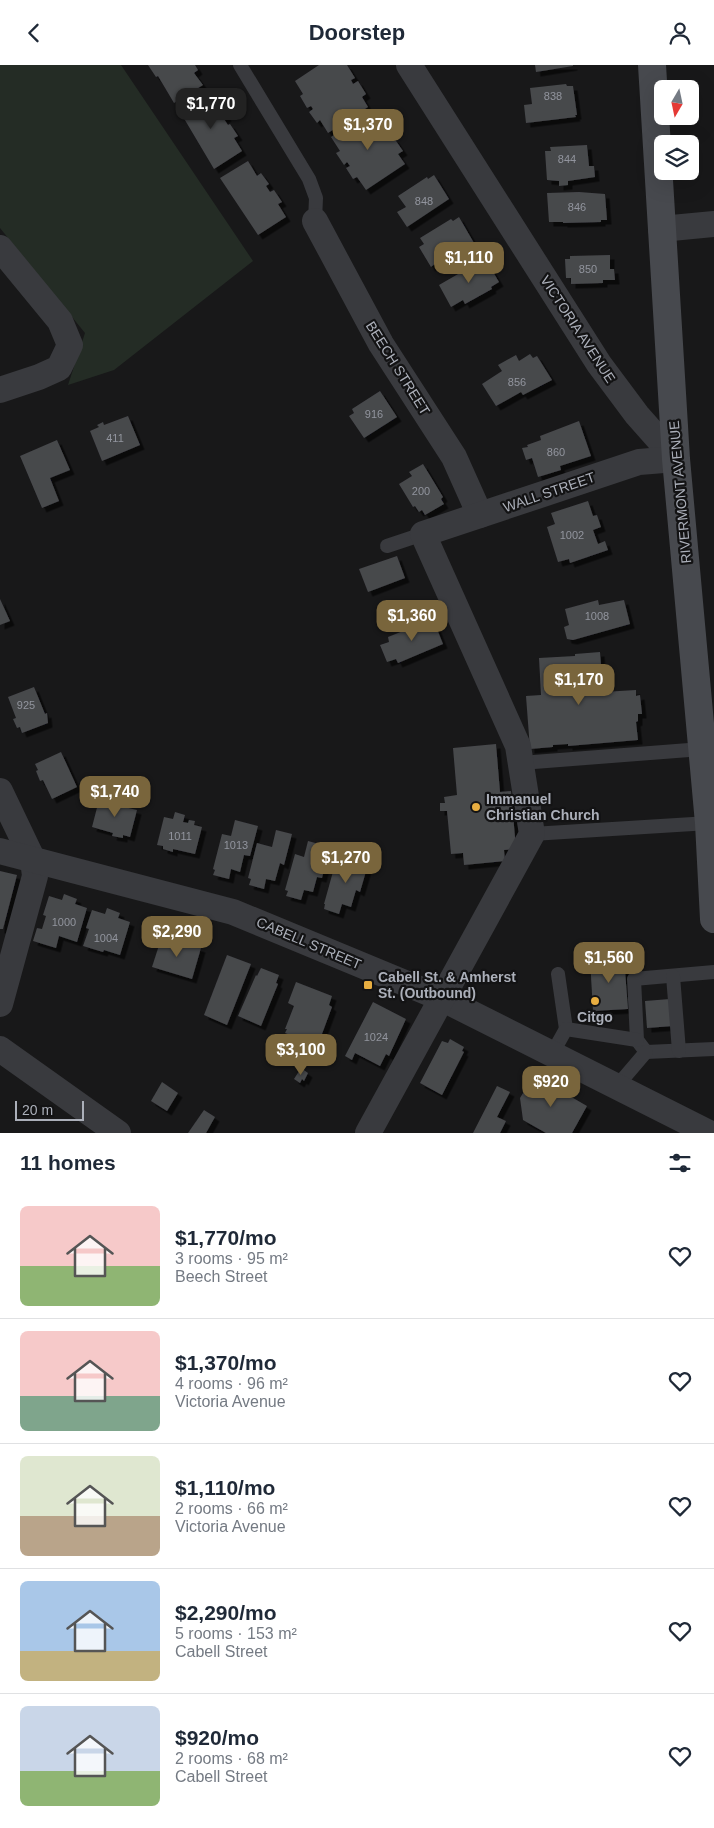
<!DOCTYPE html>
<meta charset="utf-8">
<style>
:root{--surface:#fff;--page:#f2f2f3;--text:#1f2937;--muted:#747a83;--line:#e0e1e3;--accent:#79653c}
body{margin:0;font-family:Helvetica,sans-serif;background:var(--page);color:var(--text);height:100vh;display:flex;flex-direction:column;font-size:19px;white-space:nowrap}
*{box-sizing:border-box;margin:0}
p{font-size:16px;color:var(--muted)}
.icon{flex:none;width:28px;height:28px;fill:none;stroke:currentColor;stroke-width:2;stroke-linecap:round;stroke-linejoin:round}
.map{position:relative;height:1068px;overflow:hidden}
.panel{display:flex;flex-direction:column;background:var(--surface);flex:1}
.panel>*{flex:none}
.needle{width:32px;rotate:189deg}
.controls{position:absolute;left:654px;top:15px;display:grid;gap:10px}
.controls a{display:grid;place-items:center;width:45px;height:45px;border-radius:8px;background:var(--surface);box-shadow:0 5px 20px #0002;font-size:25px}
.scale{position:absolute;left:15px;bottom:12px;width:69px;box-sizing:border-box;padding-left:5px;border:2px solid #abafb9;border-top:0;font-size:14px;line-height:18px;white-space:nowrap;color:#abafb9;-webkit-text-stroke:4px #131314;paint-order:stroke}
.price{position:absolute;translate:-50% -42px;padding:0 11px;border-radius:10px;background:var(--accent);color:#fff;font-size:16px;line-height:32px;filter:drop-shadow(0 1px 2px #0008)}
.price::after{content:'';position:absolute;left:50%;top:30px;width:15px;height:11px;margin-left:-8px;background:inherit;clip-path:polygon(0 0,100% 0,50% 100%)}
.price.selected{background:#222;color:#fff}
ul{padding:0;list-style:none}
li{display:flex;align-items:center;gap:15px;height:125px;padding:0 20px}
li+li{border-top:1px solid var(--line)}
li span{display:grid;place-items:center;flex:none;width:140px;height:100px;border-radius:8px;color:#555}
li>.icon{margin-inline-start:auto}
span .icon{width:60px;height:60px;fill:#fffc;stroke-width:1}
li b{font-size:21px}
h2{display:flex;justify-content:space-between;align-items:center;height:60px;padding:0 20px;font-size:21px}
header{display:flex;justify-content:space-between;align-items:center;height:65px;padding:0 20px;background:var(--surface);font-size:22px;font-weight:800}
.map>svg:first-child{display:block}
.green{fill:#242c25}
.building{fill:#47484c;filter:url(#shadow)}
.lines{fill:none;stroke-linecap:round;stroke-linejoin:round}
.lane{stroke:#393a3e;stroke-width:14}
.street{stroke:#393a3e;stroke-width:26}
.secondary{stroke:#47494e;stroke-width:28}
.poi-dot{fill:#e8ae41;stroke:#131314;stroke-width:2}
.labels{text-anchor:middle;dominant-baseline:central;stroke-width:4.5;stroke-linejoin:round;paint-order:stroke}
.number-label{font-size:11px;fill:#92959e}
.street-label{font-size:14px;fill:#abafb9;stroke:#131314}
.poi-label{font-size:14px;font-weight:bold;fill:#abafb9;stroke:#131314;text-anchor:start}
</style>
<header><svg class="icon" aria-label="back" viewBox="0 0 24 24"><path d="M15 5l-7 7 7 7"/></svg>Doorstep<svg class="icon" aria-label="person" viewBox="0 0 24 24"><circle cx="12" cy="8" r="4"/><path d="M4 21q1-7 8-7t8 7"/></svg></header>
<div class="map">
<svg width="714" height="1068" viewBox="0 0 714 1068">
<defs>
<filter id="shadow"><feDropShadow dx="4.5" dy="4.5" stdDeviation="0" flood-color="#0009"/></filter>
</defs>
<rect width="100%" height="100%" fill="#181819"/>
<path class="green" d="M0 0H121L253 196 114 305 68 320 85 268 0 163Z"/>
<g class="building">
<path d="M148 0H195L198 5 194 8 203 20 174 38 158 11 156 12Z"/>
<path d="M319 0H347L355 13 351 15 353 19 358 16 366 29 362 32 368 42 328 68 320 55 317 58 309 47 313 44 311 41 307 43 300 31 303 29 295 16Z"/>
<path d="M535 0H573V1L536 7Z"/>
<path d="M566 19 567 21H573L577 50H575L576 52 526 58 524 40 532 39 530 23Z"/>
<path d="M207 28 216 42 220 40 227 52 224 54 228 60 230 59 238 71 234 73 242 86 214 104 179 45Z"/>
<path d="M371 47 379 58 383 55 392 70 388 72 390 76 394 73 403 86 398 89 405 99 366 125 357 112 353 114 346 103 350 101 347 97 344 100 336 88 340 86 331 72Z"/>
<path d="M587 80 589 101H594L595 112 568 116V120L559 121V116L547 115 545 86H551L550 82Z"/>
<path d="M248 96 257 111 261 108 269 119 266 121 270 127 274 125 282 137 278 139 286 152 258 170 220 113Z"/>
<path d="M434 110 449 134 407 162 397 147 406 142 398 131 427 112 428 114Z"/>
<path d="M579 127 605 129 607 155H601V157L563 158V157H549L547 128Z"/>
<path d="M459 152 474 178 469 180 471 183 438 203 436 198 431 202 419 182 424 179 420 173 451 154 453 156Z"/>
<path d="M610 190V204H614L615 215H603V218L571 219V213H566L565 194H570V191Z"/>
<path d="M486 195 499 217 491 222 492 224 465 239 463 235 451 242 439 220 479 197 480 199Z"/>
<path d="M530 289 533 293 537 291 552 315 523 330 521 327 496 341 482 319 502 306 498 300 516 290 519 296Z"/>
<path d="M380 326 397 352 364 373 349 351 354 348 352 344Z"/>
<path d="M128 351 140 380 102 396 90 366 99 362 97 360 103 357 104 360Z"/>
<path d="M579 356 591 391 560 401 561 405 538 412 532 393 526 395 522 383 528 382 527 380 541 375 540 371Z"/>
<path d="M57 375 70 405 50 413 59 436 42 443 20 391Z"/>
<path d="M423 399 443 432 441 434 444 439 425 450 422 445 419 447 415 441 413 442 399 419 412 411 409 407Z"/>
<path d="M588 436 593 451 597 450 601 462 593 465 598 479 605 476 608 485 570 498 569 494 558 497 547 462 555 459 551 448Z"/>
<path d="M397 491 405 513 368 527 359 504Z"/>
<path d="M0 534 10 556 0 560Z"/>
<path d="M598 535 599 540 624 535 630 559 573 575 567 574 564 562 569 560 565 544Z"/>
<path d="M433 554 443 579 398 598 396 594 387 597 380 580 389 577 388 572 408 564 406 560 419 555 421 559Z"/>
<path d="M600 587 603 627 636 625V631L640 630 642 649H638V656L636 657 638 675 568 681V679L553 680V682L530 684 526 631 541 630 539 593 575 591V589Z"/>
<path d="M34 622 45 649 47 648 48 658 22 668 20 662 17 663 13 654 16 653 8 632Z"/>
<path d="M496 679 500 727 511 726 516 784 504 785 505 796 464 800 463 788 451 789 447 746H440V738H445L444 732 457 730 453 683Z"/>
<path d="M61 687 77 722 52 734 43 715 40 716 36 706 38 705 35 699Z"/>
<path d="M112 730 122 733 120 741 137 745 130 772 123 770V773L112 771 113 768 92 762 99 735 110 738Z"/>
<path d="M175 747 185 750 183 757 188 758 189 755 195 756 194 760 202 762 195 789 173 784V787L163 784V781L157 780 164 752 173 754Z"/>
<path d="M235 755 258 761 250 791 244 790 240 807 231 804 229 814 213 810 215 805 213 804 222 769 231 771Z"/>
<path d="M276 765 292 769 284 800 280 798 275 816 266 814 264 824 249 820 251 814 248 813 257 778 272 782Z"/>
<path d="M308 776 330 782 322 813 317 812 313 827 304 825 301 835 286 831 288 826 285 825 295 789 304 792Z"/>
<path d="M346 790 369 796 360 827 356 825 351 842 342 839 339 849 324 844 325 839H324L334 803 342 806Z"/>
<path d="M0 806 17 810 3 864H0Z"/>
<path d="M64 829 77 834 75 839 87 843 77 877 59 871 56 883 33 876 37 863 42 864 46 851 43 850 49 831 62 835Z"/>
<path d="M107 843 120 848 118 853 130 857 120 890 104 885 103 887 83 881 89 864 86 863 92 845 105 849Z"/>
<path d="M162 871 201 883 192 914 152 902Z"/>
<path d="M227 890 251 899 227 960 204 950Z"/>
<path d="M624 892 628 944 593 946 590 894Z"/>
<path d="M261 903 279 910 276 918 278 919 261 961 238 951 256 910 257 911Z"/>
<path d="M296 917 332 931 329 940 332 942 319 977 306 972 305 976 285 968 287 964H285L294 941 288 938Z"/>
<path d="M670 934 673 961 647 963 645 936Z"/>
<path d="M373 937 406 954 389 991 386 989 380 1001 355 988 352 995 345 991Z"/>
<path d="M450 974 464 982 462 986 464 987 442 1030 420 1018 442 976 448 978Z"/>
<path d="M301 1003 308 1008 304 1016 302 1014 300 1018 294 1014Z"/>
<path d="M546 1012 564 1023 561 1026 587 1041 572 1068H546L523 1055 520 1033 526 1023 534 1024 539 1014 543 1016Z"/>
<path d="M162 1017 178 1028 167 1046 151 1036Z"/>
<path d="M497 1021 510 1027 497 1052 506 1056 500 1068H473Z"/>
<path d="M204 1045 215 1052 206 1068H188Z"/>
</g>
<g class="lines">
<g class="lane">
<path d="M240 0 309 114 316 133 315 156"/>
<path d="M387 481 423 469"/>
<path d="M521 698 702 684"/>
<path d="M532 769 709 758"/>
<path d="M714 907 634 914 637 975 646 987 714 984"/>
<path d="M558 909 566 964"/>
<path d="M673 911 679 986"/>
<path d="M552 989 566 964 637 975"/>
<path d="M617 1021 646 987"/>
</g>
<g class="street">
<path d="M409 0 599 299 637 350 676 394"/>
<path d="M315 156 381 279 454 392 480 450"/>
<path d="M661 164 714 159"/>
<path d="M0 183 60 256 70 280 59 303 39 312 0 325"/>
<path d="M0 726 33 795 35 811 0 939"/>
<path d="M0 786 233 847 441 933 709 1068"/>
<path d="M0 984 118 1068"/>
<path d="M368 1068 532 769 518 681 423 469 639 397 676 394"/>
</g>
<path class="secondary" d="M652 0 676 394 709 758 714 854"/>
</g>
<g class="poi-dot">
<circle cx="476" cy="742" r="5"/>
<rect x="363" y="915" width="10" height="10" rx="2.5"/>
<circle cx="595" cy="936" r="5"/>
</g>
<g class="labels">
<g class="number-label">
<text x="553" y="31">838</text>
<text x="567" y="94">844</text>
<text x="424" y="136">848</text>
<text x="577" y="142">846</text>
<text x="588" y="204">850</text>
<text x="517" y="317">856</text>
<text x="374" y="349">916</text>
<text x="115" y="373">411</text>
<text x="556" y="387">860</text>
<text x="421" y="426">200</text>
<text x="572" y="470">1002</text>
<text x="597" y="551">1008</text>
<text x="26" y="640">925</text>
<text x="180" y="771">1011</text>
<text x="236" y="780">1013</text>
<text x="64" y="857">1000</text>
<text x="106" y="873">1004</text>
<text x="376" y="972">1024</text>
</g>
<g class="street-label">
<text transform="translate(578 264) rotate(57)">VICTORIA AVENUE</text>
<text transform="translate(398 303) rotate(58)">BEECH STREET</text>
<text transform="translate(549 427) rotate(-19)">WALL STREET</text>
<text transform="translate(680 427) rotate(-95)">RIVERMONT AVENUE</text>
<text transform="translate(309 878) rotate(23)">CABELL STREET</text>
</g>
<g class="poi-label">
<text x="486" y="734">Immanuel<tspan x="486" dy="16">Christian Church</tspan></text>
<text x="378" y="912">Cabell St. &amp; Amherst<tspan x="378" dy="16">St. (Outbound)</tspan></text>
<text x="595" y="952" text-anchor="middle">Citgo</text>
</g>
</g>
</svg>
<div class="controls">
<a><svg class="needle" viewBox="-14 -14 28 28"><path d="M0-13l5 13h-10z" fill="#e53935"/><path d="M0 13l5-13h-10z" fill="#747a83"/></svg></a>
<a><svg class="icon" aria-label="layers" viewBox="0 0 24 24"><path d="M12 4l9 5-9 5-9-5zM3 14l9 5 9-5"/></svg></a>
</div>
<div class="scale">20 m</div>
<b class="price selected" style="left:211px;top:65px">$1,770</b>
<b class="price" style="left:368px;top:86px">$1,370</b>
<b class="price" style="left:469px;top:219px">$1,110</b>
<b class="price" style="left:412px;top:577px">$1,360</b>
<b class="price" style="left:579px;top:641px">$1,170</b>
<b class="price" style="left:115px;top:753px">$1,740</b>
<b class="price" style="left:346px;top:819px">$1,270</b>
<b class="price" style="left:177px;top:893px">$2,290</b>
<b class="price" style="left:609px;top:919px">$1,560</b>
<b class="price" style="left:301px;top:1011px">$3,100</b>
<b class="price" style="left:551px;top:1043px">$920</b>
</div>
<section class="panel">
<h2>11 homes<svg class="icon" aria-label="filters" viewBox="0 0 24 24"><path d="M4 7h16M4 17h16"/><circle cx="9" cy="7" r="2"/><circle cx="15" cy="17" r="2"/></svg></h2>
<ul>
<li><span style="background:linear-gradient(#f6c9c9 60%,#8fb573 0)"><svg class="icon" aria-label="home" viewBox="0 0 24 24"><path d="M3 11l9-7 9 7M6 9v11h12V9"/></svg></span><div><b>$1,770/mo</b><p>3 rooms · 95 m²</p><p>Beech Street</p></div><svg class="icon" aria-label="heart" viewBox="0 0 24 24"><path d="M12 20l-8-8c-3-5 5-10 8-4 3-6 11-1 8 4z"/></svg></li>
<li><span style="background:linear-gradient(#f6c9c9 65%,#7fa58c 0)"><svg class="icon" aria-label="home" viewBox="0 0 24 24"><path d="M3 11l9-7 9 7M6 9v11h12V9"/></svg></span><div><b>$1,370/mo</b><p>4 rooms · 96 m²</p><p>Victoria Avenue</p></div><svg class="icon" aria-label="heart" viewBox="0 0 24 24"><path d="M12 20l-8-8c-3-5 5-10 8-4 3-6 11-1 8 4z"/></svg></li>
<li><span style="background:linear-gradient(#dfe7d0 60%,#b9a48a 0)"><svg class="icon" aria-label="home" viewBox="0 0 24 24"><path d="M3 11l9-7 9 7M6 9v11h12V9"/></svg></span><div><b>$1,110/mo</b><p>2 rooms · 66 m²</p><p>Victoria Avenue</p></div><svg class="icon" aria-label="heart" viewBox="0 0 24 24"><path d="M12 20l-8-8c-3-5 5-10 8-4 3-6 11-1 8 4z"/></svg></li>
<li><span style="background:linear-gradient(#a9c7e8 70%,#c2b280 0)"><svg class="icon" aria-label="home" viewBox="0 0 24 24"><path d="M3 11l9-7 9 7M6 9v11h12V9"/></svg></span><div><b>$2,290/mo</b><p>5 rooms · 153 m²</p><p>Cabell Street</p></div><svg class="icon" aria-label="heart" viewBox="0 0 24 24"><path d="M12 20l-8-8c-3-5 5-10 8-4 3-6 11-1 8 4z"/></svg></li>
<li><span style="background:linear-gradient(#c9d6e8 65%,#8fb573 0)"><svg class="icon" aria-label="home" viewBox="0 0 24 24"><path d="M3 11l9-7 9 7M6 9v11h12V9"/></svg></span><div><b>$920/mo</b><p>2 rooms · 68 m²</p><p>Cabell Street</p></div><svg class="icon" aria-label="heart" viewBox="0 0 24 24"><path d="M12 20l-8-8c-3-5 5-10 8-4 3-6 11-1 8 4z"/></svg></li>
</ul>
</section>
